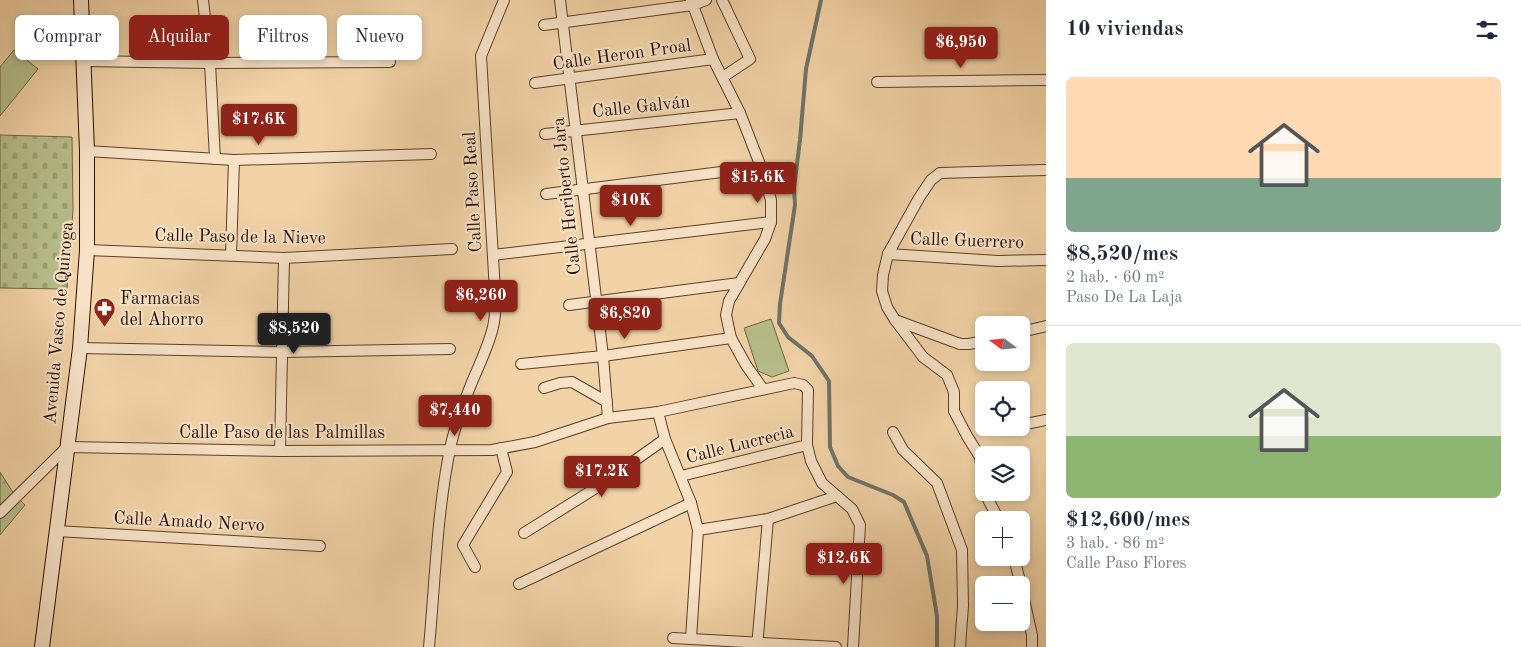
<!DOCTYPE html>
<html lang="es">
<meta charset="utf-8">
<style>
:root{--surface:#fff;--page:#f2f2f3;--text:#1f2937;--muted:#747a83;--line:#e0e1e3;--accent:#8f2418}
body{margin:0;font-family:"Old Standard TT",serif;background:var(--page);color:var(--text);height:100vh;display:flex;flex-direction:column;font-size:19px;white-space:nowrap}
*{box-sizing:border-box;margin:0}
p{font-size:16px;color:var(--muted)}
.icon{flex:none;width:28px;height:28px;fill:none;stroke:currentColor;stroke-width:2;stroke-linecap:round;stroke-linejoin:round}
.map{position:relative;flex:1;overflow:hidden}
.side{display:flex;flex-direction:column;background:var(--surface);width:475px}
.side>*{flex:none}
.top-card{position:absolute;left:15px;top:15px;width:475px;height:45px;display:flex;gap:10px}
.needle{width:32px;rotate:286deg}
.buttons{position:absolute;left:975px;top:316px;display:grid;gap:10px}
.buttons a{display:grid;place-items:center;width:55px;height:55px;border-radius:8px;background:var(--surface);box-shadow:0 2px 8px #0003;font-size:25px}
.price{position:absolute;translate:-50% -42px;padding:0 11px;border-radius:5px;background:var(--accent);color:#fff;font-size:16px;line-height:32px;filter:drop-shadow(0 1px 2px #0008)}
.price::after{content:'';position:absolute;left:50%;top:30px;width:15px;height:11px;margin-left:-8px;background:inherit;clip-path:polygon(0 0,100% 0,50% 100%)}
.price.current{background:#222;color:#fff}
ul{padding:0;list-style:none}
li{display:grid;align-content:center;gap:10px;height:265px;padding:0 20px}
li+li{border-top:1px solid var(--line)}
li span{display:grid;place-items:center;height:155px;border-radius:8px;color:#555}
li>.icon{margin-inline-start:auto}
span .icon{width:90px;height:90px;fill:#fffc;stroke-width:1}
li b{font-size:21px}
h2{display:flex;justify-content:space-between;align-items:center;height:60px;padding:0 20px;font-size:21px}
.tag{padding:0 18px;border-radius:8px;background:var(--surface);box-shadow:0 2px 8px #0003;font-size:18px;line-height:45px}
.tag.current{background:var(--accent);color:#fff}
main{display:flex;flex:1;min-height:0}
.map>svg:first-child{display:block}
.forest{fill:url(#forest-firs);stroke:#706646}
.cemetery{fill:url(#cemetery-stones);stroke:#706646}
.pitch{fill:#b6be8b;stroke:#706646}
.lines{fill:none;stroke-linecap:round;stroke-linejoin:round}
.stream{stroke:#6f7369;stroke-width:4}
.minor-casing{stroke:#5d3e2a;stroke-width:12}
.secondary-casing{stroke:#2b0d01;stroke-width:16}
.minor{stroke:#f7e2c6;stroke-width:10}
.secondary{stroke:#f7e2c6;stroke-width:14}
.labels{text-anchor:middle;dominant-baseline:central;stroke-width:4.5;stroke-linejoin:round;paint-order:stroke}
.street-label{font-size:18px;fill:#2b0d01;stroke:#f7e2c6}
.poi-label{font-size:18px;fill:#2b0d01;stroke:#f7e2c6;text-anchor:start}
</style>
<main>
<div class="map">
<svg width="1046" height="647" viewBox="0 0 1046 647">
<defs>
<pattern id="forest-firs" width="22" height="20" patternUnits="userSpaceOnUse" patternTransform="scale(1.25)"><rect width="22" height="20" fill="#b6be8b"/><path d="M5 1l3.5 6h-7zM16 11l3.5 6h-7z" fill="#9da276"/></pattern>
<pattern id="cemetery-stones" width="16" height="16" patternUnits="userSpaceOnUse" patternTransform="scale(1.25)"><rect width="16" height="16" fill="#b6be8b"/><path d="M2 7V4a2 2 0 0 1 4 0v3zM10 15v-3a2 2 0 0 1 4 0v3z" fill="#9da276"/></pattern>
</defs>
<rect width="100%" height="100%" fill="#f2d3a7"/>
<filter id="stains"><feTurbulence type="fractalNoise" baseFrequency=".004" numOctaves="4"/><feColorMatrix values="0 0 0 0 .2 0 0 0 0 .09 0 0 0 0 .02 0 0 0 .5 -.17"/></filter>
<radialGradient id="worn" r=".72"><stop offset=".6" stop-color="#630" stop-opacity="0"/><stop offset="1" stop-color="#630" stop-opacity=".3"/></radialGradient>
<path class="forest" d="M0 472 14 494 25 505 0 535Z"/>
<path class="cemetery" d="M0 135 72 137 73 210 67 289 0 288Z"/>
<g class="pitch">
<path d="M14 50 38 69 0 116V67Z"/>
<path d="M771 319 789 371 772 377 758 371 744 328Z"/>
</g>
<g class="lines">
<path class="stream" d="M821 0 806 69 800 140 794 188 795 205 780 304 779 323 788 337 812 356 829 381 830 447 838 466 848 477 893 495 904 502 927 556 937 616V647"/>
<defs>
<g id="minor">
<path d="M203 0 210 63 215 159"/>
<path d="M560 0 603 356 608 418"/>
<path d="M691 0 713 59 740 113 761 167 771 200V222L765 239 729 301 726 315 731 338 746 365 763 389"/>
<path d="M722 0 750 59 723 77"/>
<path d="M544 25 693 5 706 0"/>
<path d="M83 61 210 63 390 62"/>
<path d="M877 82 1046 80"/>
<path d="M535 83 713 59"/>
<path d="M545 134 740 113"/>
<path d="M87 151 234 160 431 154"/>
<path d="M546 194 761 167"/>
<path d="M87 250 284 258 452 249"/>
<path d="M888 254 998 261 1046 260"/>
<path d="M231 255 234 160"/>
<path d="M493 255 771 222"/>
<path d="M569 305 739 283"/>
<path d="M895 320 960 344H969L984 341"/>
<path d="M1021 332 1046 326"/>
<path d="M80 348 281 352 450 349"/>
<path d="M521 364 603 356 731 338"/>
<path d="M544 388 560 383 572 382 607 402"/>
<path d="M658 412 665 439 691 503 698 530 691 639"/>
<path d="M1021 425 1046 420"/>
<path d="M893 432 903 450 937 483 962 550 963 606 960 647"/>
<path d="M280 451 284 258"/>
<path d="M681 476 807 445"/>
<path d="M984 486 980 457 967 436 954 411V392L947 375 923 357 895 320 887 307 882 291 883 275 888 254 919 198 931 180 940 173 1046 170"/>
<path d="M984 492 999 520"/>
<path d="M0 513 67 447 280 451 492 450 535 442 608 418 658 412 794 383 803 385 808 390 807 445 811 461 822 483 852 509 860 525 853 647"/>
<path d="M698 530 768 519 837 496"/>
<path d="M56 531 320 546"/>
<path d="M524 533 599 486 665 439"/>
<path d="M1014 558 1021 585"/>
<path d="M475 567 463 545 507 472 501 448"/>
<path d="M519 584 691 503"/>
<path d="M1021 586 1032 635V647"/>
<path d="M673 638 836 647"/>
<path d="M429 647C435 582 437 513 450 449 454 429 462 407 470 387 478 367 488 348 493 327 497 310 495 291 494 274L481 56 504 0"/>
<path d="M757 647 768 519"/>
</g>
<path id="secondary" d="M42 647 80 348 87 250V151L81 0"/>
</defs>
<use href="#minor" class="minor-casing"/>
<use href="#secondary" class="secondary-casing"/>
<use href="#minor" class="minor"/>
<use href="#secondary" class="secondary"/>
</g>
<defs>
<symbol id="pharmacy-pin" viewBox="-11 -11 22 30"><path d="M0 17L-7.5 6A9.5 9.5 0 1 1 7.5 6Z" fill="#8f2418" stroke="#f7e2c6"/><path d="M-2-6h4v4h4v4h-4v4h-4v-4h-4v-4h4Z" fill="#fff"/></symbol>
</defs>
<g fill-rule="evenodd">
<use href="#pharmacy-pin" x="92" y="296" width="25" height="34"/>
</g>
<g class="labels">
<g class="street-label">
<text transform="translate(622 55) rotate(-8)">Calle Heron Proal</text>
<text transform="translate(641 107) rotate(-6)">Calle Galván</text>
<text transform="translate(473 192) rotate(-93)">Calle Paso Real</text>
<text transform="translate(567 196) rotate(-96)">Calle Heriberto Jara</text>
<text transform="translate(240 237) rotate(1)">Calle Paso de la Nieve</text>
<text transform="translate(967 241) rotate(2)">Calle Guerrero</text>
<text transform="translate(59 323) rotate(-85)">Avenida Vasco de Quiroga</text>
<text x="282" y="433">Calle Paso de las Palmillas</text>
<text transform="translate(740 445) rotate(-14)">Calle Lucrecia</text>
<text transform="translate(189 522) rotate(3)">Calle Amado Nervo</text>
</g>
<g class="poi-label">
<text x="120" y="299">Farmacias<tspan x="120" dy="21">del Ahorro</tspan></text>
</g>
</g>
<rect width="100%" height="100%" filter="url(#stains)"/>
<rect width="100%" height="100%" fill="url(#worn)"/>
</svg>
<div class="buttons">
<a><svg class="needle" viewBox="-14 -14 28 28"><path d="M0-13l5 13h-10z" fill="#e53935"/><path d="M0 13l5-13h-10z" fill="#747a83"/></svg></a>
<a><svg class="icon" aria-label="locate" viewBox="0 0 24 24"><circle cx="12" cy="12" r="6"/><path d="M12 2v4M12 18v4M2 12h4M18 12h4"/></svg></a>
<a><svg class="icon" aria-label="layers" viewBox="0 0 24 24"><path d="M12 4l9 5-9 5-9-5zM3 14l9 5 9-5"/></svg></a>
<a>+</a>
<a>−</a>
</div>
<b class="price" style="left:961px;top:69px">$6,950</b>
<b class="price" style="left:259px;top:146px">$17.6K</b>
<b class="price" style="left:758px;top:204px">$15.6K</b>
<b class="price" style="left:631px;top:227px">$10K</b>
<b class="price" style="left:481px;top:322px">$6,260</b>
<b class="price" style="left:625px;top:340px">$6,820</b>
<b class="price current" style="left:294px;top:355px">$8,520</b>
<b class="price" style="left:455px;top:437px">$7,440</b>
<b class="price" style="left:602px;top:498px">$17.2K</b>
<b class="price" style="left:844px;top:585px">$12.6K</b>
<div class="top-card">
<a class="tag">Comprar</a>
<a class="tag current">Alquilar</a>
<a class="tag">Filtros</a>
<a class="tag">Nuevo</a>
</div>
</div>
<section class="side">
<h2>10 viviendas<svg class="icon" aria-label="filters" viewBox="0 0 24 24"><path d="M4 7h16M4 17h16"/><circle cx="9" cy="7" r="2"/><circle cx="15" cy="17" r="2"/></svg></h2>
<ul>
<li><span style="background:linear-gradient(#ffd9b3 65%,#7fa58c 0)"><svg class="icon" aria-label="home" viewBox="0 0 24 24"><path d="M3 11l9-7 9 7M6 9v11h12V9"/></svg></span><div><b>$8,520/mes</b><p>2 hab. · 60 m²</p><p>Paso De La Laja</p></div></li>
<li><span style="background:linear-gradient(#dfe7d0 60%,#8fb573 0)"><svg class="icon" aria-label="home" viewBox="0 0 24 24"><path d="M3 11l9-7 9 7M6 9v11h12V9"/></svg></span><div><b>$12,600/mes</b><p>3 hab. · 86 m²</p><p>Calle Paso Flores</p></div></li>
</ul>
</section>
</main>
